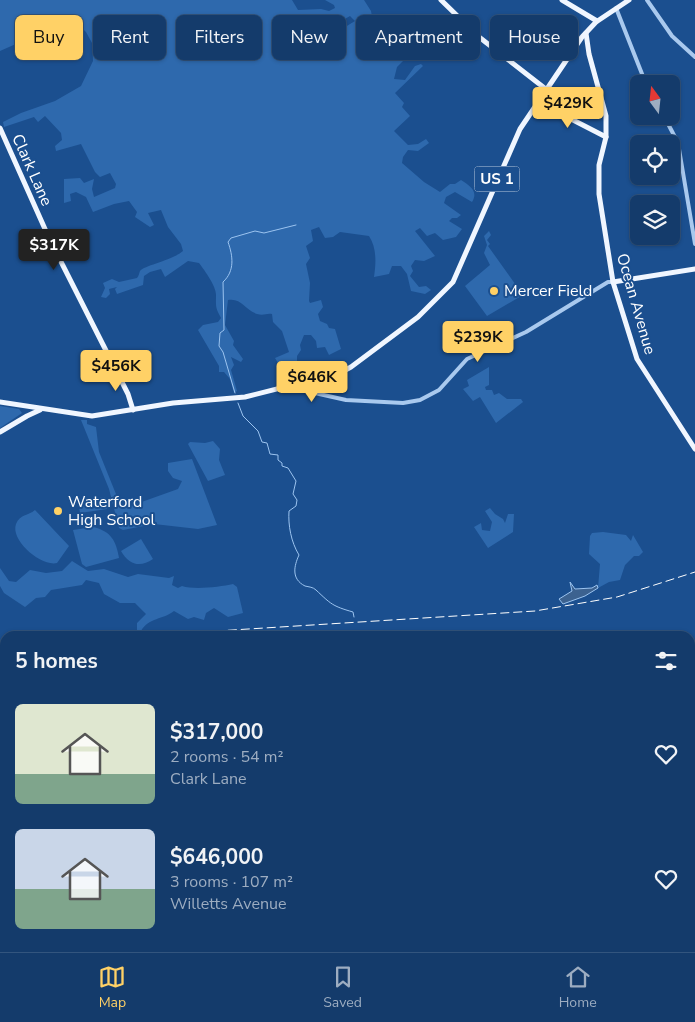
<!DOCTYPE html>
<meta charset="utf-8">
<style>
:root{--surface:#143b6b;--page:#1d4271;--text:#f1f3f6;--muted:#9dadc1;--line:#33557e;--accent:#ffd166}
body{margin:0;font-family:"Nunito Sans",sans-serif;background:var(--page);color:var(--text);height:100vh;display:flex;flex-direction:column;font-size:19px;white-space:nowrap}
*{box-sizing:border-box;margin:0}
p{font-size:16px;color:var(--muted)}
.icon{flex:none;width:28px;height:28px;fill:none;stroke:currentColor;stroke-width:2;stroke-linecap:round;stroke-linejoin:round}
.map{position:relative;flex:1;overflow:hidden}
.sheet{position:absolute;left:0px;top:631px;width:695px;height:321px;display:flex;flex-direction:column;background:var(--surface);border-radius:15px 15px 0 0;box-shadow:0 1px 4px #0004,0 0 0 1px var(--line)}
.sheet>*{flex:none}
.hud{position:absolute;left:15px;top:15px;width:665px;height:45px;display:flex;gap:10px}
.needle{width:32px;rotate:345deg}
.fabs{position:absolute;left:630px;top:75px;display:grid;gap:10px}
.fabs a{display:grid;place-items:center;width:50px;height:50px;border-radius:8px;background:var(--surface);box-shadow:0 1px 4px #0004,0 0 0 1px var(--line);font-size:25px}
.price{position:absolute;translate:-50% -42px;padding:0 11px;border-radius:5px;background:var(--accent);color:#111;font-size:16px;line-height:32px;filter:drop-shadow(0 1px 2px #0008)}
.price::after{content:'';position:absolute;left:50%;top:30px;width:15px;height:11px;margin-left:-8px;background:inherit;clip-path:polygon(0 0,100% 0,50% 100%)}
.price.selected{background:#222;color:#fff}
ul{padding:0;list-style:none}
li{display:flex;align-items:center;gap:15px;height:125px;padding:0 15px}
li span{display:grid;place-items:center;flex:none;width:140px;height:100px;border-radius:8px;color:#555}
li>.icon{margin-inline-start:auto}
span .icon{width:60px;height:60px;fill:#fffc;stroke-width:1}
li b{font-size:21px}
h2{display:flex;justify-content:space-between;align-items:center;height:60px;padding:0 15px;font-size:21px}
.pill{padding:0 18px;border-radius:8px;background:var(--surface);box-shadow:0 1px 4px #0004,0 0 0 1px var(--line);font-size:18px;line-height:45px}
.pill.selected{background:var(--accent);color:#111}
.tab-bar{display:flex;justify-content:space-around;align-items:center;height:70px;border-top:1px solid var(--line);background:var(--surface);font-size:14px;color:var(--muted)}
.tab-bar a{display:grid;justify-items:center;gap:2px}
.tab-bar .selected{color:var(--accent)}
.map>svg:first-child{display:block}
.green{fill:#2e69ad;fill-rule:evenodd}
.water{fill:#3c6290;stroke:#9cc4f0}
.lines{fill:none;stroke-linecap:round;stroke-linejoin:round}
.stream{stroke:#9cc4f0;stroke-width:1}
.minor{stroke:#a9c9ee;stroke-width:4}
.major{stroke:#f0f6ff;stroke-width:5}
.rail{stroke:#fff;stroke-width:1;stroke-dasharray:9 4;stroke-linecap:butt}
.poi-dot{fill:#ffd166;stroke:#1b4f8f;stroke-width:2}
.labels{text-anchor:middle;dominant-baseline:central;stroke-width:4;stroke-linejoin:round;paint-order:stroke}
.shield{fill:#1b4f8f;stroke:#bbcadd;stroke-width:1}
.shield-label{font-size:15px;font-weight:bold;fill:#fff}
.street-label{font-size:16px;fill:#fff;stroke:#1b4f8f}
.poi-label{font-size:16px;fill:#fff;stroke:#1b4f8f;text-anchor:start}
</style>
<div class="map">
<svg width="695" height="952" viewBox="0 0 695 952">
<rect width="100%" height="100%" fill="#1b4f8f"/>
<g class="green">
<path d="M0 0H292L298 10 321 9 329 11 335 8 334 5 325 0H364L371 11 373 22 405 59 397 67 394 79 405 80 415 66 421 64 423 66 395 93 404 103 402 107 410 116 394 131 408 145 418 144 426 139 429 143 418 151 408 150 403 157 402 163 424 182 440 192 450 184H455L461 180C469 185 479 191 472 202L455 192 446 197 444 203 461 215 457 218H452L449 221 462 229 456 237 443 240 435 233 427 236 420 228 415 231 435 256 424 261 415 260 411 266 413 271 410 276 419 287 426 286 431 290 425 294 411 291 407 274 401 266H392L389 274 374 277C376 264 377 248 369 236L340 232 333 237 325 238 319 227 311 230 313 241 306 246 310 258 306 264 310 283 309 301 310 303 321 300 323 307 318 314 320 321 327 324 329 328 335 329 341 349 329 355 325 347 317 348 316 341 311 335H304L300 345 301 350 297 356V362L287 371 286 368H281L275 358 289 352 282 331 273 322 272 314C266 313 264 316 257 314 244 309 242 298 228 300L225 325 234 341 233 345 243 359 241 362 231 357 234 365 231 370 237 391 234 393 230 379 224 372H219V366L198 330 203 325 218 322 221 318C215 307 216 307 216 295 216 286 205 271 199 263L188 261 165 277 161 269 150 272 144 276 143 285 117 294 115 289 117 287 109 289 110 294 106 298 101 297 105 288 103 283 112 279 119 282 137 278C139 276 139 273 140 271 145 265 171 261 183 251L181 244 168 227 161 210 148 213 154 225 150 227 135 217 137 212 129 201 114 204 93 212 86 197 76 192 70 194 71 201 64 203V179L80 178 84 183 94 179 92 189 94 197 115 188 116 184 110 173 100 177 95 172 81 144 56 151 55 146 62 140 61 133 45 116 38 122 34 117 4 127 3 122 21 113 55 101 81 86 93 61 92 43 86 32 75 21H68L0 51ZM350 16 355 21 337 32 332 42 316 50H304C295 41 296 31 302 21L319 18 330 20 331 27Z"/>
<path d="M489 231 491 235 487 240 490 244 488 246 523 295 487 316 465 286 490 265 484 253 487 245 484 236Z"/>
<path d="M489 367V385L485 387 486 390H492L494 395 499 393 507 399H521L523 402 496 423 480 397 473 401 463 389 469 386 467 380Z"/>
<path d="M0 406 19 409 22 413 0 428Z"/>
<path d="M81 420H87V424L96 427 99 452 122 509 178 489 182 481 173 478 168 471V463L192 459 217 525 198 529 154 524 123 530 119 528 109 489Z"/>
<path d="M213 441 220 449 219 460 225 475 208 481 188 444 190 442 205 443Z"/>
<path d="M105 497 107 509 80 513 78 501Z"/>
<path d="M490 508 495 514 503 519 505 523 508 514H514L513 532 488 548 474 527 481 523 482 530 490 531 492 522 485 511Z"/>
<path d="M35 510 69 546 57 563C41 567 10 540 16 524 20 514 28 516 35 510Z"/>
<path d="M93 527C111 531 116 541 119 558L86 567 82 564 73 530Z"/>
<path d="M603 532 626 535 631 541 633 535 643 552 639 556H634L625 565 620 580 609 582 598 588 600 564 589 554 590 536 592 533Z"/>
<path d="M141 539 153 559C140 568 129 565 121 551Z"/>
<path d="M72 561 88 571 104 569 128 577 138 574 169 578 174 576 172 585 178 588 182 586C194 590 220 587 233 584L237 587 243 613 228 617 214 608 206 613 204 620 194 617 188 619 174 611C163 620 149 617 141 631H137V623L146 614 135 603H120L104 594 99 583 86 580 82 585 51 590 45 597 36 598 25 607 4 593 0 586V568L9 581 16 582 30 570 46 573 62 571Z"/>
</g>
<path class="water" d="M570 582 575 589 592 588 597 585 598 588 585 596 563 604 559 599 572 591Z"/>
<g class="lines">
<g class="stream">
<path d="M235 393 223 352 219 346 220 333 224 330 223 282C235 271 233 256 228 242L231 238 255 231 264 233 296 225"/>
<path d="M238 403 243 416 258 431 262 442 267 443 270 454 278 455V460L282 463V466L288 468 296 481 293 494 297 500 296 506 289 511C288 525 291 542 299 555 294 566 291 579 305 586 309 587 313 587 316 590 331 604 332 606 353 612L354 617"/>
<path d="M354 632 355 636"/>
<path d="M452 636H462"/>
<path d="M690 767 695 769"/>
<path d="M265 948 269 952"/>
</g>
<g class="minor">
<path d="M647 0 672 36 695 57"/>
<path d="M616 8 646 84"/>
<path d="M664 116 678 143 695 244"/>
<path d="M294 385 297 389 346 400 403 403 420 400 439 390 467 359 526 332 608 282H613"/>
</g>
<g class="major">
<path d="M441 0 479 37 547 90"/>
<path d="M562 0 597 21"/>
<path d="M586 33 589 54 606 116V137L599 165V194L613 282 637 359 695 449"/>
<path d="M538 102 606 137"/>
<path d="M0 128 49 238 128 394 133 410"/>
<path d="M613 282 695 269"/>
<path d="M0 402 92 416 173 403 245 397 340 373 351 367 418 317 453 282 520 129 582 37 596 22 629 0"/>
<path d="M0 432 27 416 40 410"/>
<path d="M0 938 7 952"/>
</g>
<g class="rail">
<path d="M137 636 535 611 617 597 695 572"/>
<path d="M0 659 5 657"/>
</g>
</g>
<g class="poi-dot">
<circle cx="494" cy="291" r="5"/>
<circle cx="58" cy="511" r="5"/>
</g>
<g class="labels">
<rect class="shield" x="474.5" y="166.5" width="45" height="25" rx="4"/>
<g class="shield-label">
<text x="497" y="179">US 1</text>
</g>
<g class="street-label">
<text transform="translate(32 170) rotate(66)">Clark Lane</text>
<text transform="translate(636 304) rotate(74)">Ocean Avenue</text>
</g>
<g class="poi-label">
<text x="504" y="291">Mercer Field</text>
<text x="68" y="502">Waterford<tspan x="68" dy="18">High School</tspan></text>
</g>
</g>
</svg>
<div class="fabs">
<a><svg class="needle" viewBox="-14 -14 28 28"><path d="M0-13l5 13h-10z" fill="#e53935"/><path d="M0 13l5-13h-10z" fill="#9dadc1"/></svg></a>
<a><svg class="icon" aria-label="locate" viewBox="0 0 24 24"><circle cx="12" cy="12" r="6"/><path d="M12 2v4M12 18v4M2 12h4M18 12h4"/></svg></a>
<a><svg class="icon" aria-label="layers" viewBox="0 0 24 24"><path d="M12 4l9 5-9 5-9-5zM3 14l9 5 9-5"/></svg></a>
</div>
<b class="price" style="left:568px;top:129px">$429K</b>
<b class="price selected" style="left:54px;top:271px">$317K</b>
<b class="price" style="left:478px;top:363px">$239K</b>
<b class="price" style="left:116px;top:392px">$456K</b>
<b class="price" style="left:312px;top:403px">$646K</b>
<div class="hud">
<a class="pill selected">Buy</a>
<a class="pill">Rent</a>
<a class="pill">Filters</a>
<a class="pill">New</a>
<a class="pill">Apartment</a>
<a class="pill">House</a>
</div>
<section class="sheet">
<h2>5 homes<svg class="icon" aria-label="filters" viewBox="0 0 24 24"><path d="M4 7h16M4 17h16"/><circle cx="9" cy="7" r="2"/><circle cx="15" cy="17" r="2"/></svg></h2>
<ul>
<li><span style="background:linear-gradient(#dfe7d0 70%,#7fa58c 0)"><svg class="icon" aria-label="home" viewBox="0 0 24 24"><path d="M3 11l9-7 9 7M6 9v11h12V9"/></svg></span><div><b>$317,000</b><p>2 rooms · 54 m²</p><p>Clark Lane</p></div><svg class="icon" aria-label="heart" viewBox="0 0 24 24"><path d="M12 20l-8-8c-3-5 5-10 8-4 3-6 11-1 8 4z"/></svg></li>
<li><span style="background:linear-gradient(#c9d6e8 60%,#7fa58c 0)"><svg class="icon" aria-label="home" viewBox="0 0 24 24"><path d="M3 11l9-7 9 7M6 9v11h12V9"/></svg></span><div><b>$646,000</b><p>3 rooms · 107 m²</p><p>Willetts Avenue</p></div><svg class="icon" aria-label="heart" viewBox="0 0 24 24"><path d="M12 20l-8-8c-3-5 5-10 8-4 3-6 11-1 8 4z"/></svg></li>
</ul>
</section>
</div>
<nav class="tab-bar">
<a class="selected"><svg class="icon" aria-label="map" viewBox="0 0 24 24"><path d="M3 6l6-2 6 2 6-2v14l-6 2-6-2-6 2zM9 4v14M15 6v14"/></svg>Map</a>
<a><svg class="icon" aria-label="saved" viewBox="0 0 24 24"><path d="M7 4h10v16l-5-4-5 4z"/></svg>Saved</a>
<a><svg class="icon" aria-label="home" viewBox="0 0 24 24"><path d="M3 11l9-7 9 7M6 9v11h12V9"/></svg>Home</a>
</nav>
